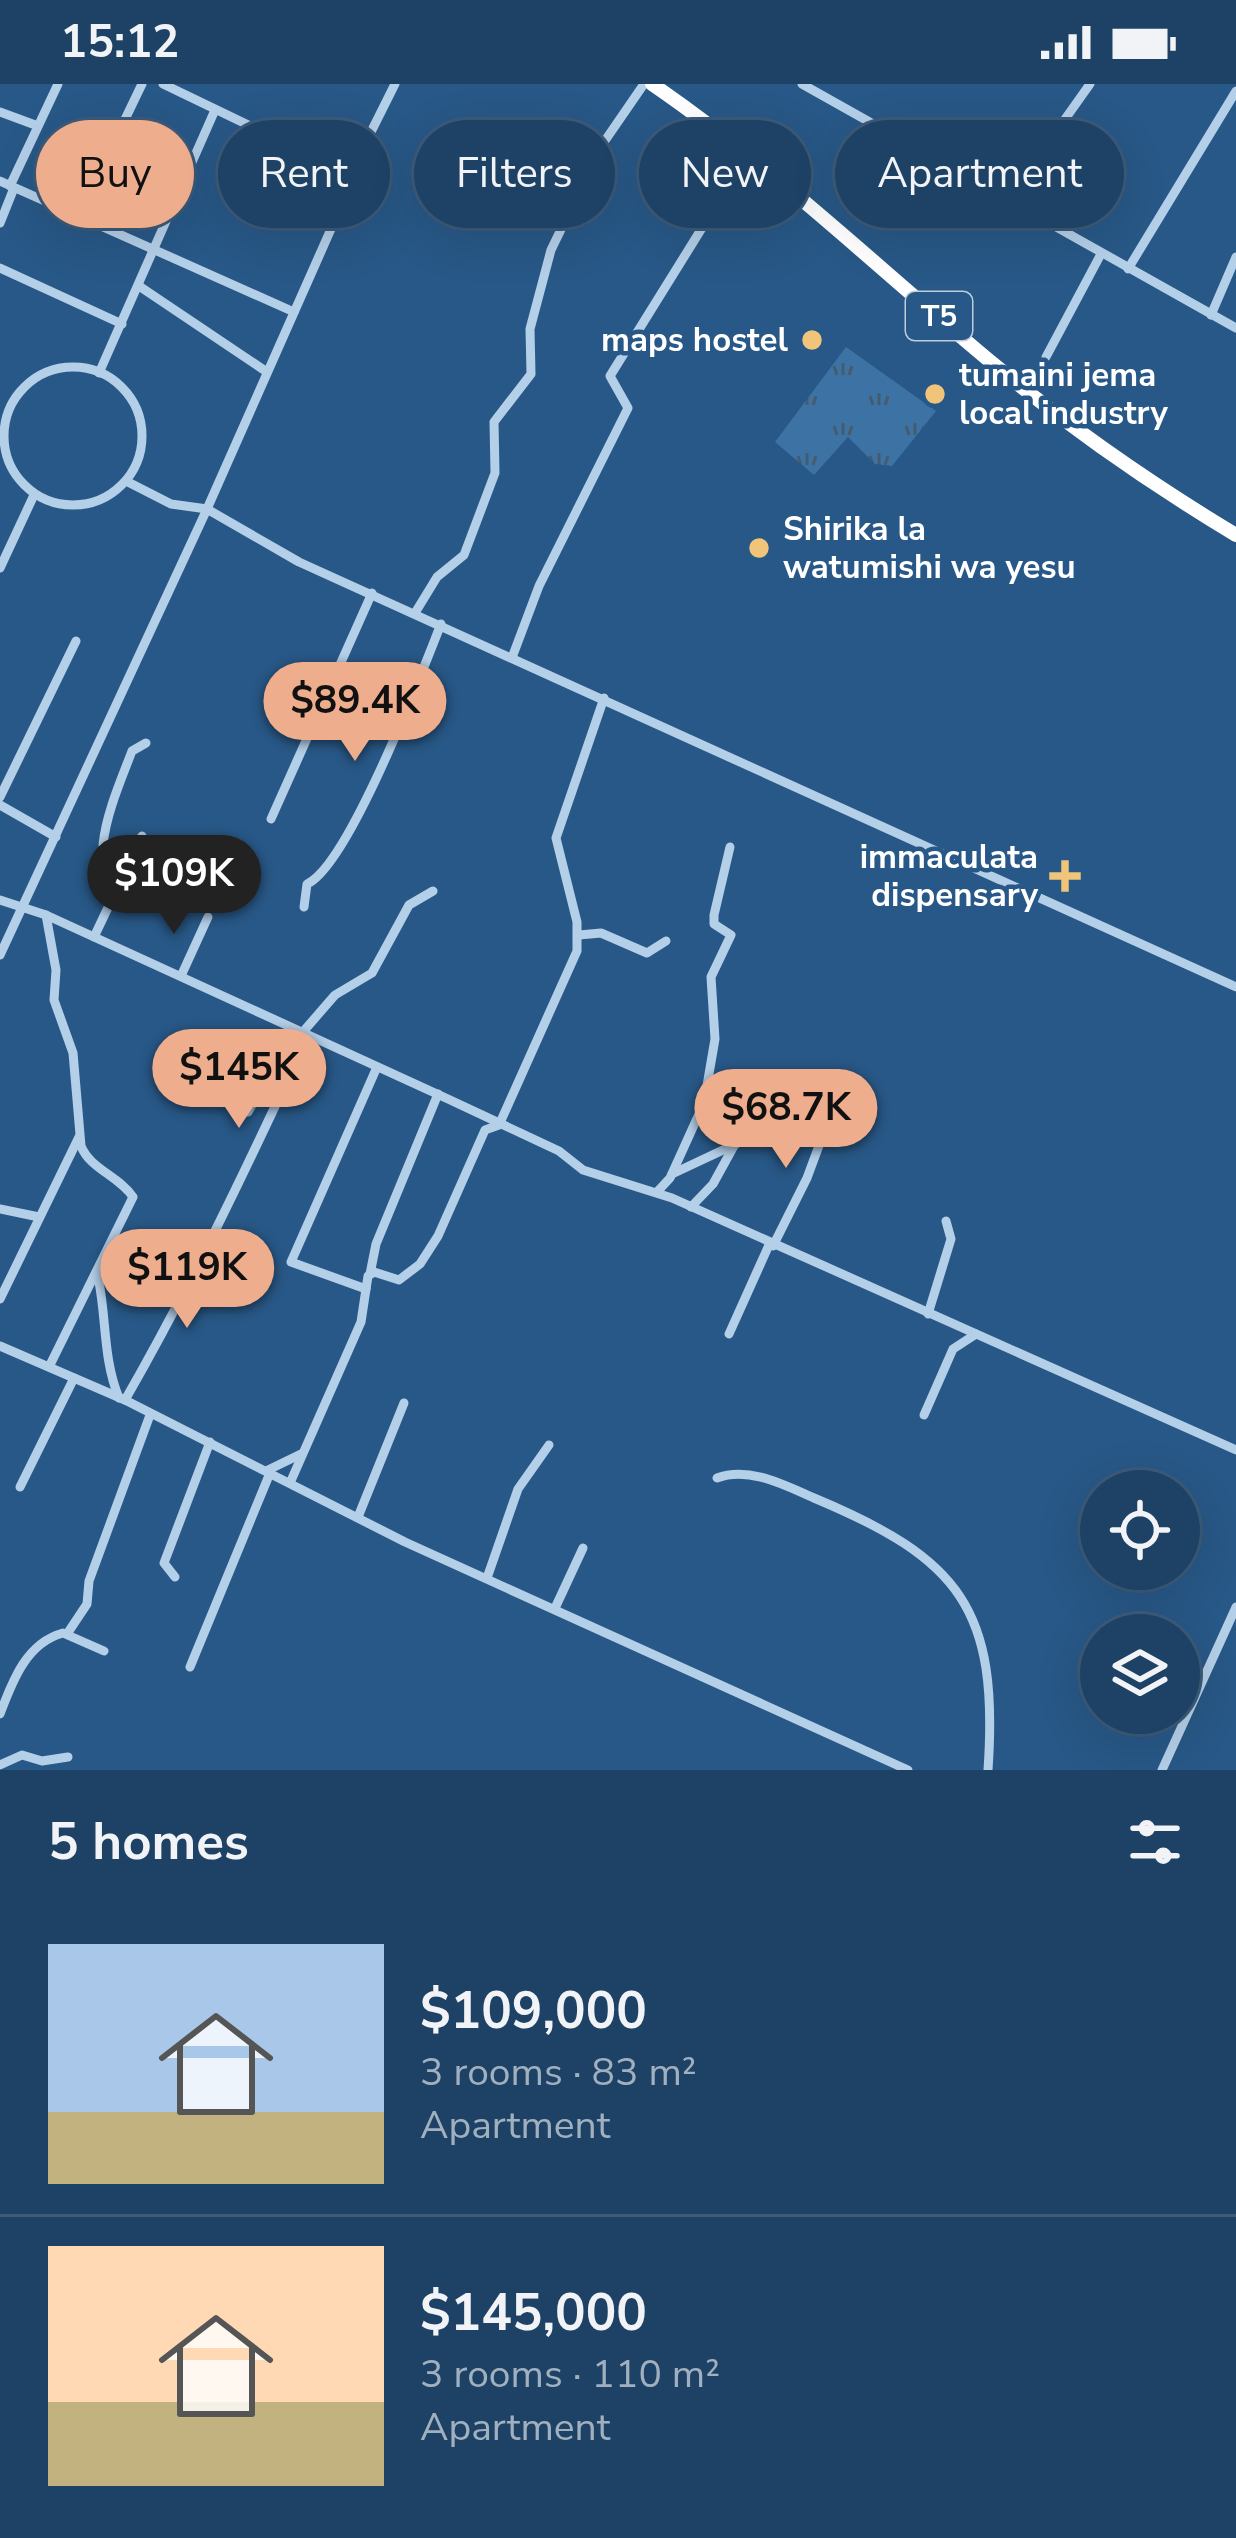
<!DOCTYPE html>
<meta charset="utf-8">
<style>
:root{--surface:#1e4265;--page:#26496b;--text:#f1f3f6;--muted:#a1b0bf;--line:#3c5b79;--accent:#eead8d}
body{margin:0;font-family:"Nunito Sans",sans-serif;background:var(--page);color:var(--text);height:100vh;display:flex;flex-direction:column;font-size:45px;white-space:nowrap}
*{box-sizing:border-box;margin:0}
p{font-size:39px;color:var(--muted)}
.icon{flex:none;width:66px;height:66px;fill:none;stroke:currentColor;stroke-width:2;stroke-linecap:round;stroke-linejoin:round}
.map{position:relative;height:1686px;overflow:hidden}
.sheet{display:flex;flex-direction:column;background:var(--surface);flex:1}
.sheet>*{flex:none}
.hud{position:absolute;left:36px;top:36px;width:1164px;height:108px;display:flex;gap:24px}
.buttons{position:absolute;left:1080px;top:1386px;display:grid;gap:24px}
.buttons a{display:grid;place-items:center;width:120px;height:120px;border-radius:50%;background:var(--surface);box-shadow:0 12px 48px #0002,0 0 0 3px var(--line);font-size:60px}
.price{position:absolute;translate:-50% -102px;padding:0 27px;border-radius:42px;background:var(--accent);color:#111;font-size:39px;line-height:78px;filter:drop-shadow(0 3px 6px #0008)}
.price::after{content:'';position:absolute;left:50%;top:72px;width:36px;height:27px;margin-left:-18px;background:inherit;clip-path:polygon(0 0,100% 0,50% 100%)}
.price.selected{background:#222;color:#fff}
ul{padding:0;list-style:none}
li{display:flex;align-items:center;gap:36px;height:300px;padding:0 48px}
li+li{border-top:3px solid var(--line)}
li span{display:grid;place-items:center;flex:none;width:336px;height:240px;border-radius:0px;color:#555}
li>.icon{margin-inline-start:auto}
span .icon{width:144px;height:144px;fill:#fffc;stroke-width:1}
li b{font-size:51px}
h2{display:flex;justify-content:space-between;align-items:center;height:144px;padding:0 48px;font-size:51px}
.tag{padding:0 42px;border-radius:54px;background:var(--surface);box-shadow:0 12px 48px #0002,0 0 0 3px var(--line);font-size:42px;line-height:108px}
.tag.selected{background:var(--accent);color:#111}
.status{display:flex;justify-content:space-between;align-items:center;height:84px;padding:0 60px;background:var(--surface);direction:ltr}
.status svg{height:33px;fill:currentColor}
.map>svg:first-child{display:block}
.grass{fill:url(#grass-tufts)}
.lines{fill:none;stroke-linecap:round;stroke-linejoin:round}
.minor{stroke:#b4cfe8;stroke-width:9}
.highway{stroke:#fff;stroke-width:14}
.poi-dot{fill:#f0c57a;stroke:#285887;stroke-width:4.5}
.labels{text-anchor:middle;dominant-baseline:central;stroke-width:9;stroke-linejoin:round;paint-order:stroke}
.shield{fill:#285887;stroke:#becddb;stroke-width:3}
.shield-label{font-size:30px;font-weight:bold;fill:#fff}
.poi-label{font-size:33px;font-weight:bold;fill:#fff;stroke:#285887;text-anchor:end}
</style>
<div class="status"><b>15:12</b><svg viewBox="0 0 49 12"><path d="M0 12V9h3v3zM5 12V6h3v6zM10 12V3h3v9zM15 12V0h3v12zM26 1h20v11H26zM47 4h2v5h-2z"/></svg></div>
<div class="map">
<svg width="1236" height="1686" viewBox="0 0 1236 1686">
<defs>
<pattern id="grass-tufts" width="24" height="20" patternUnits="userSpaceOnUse" patternTransform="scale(3)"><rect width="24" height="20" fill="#3c72a4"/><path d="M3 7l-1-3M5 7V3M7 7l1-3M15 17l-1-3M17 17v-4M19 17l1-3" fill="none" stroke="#465b6f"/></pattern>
</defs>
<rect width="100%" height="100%" fill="#285887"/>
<path class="grass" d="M846 263 936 327 892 382 875 380 848 353 814 391 775 358Z"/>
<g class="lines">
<g class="minor">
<path d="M163 0 350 90"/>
<path d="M802 0 1236 244"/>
<path d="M0 28 38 42"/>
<path d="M0 97 294 228"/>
<path d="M10 102 58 0"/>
<path d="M1007 117 1090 0"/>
<path d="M78 133 142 0"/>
<path d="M0 139 14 104"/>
<path d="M0 184 122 240"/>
<path d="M1128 185 1236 7"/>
<path d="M139 202 267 288"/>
<path d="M1211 231 1236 173"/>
<path d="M1046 273 1101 170"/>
<circle cx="73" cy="352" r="69"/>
<path d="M99 289 215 26"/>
<path d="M126 397 171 420 207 425 299 478 1236 903"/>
<path d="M0 484 34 411"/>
<path d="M415 529 437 493 464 471 495 389 494 338 531 290 530 245 551 166 602 61 644 0"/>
<path d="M513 571 539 502 628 324 610 292 748 70"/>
<path d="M0 713 76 557"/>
<path d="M0 721 56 753"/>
<path d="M271 735 372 509"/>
<path d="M123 792 103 761C106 730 121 696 132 667L146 659"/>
<path d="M0 816 46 831 448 1015 559 1067 583 1086 672 1114 1236 1366"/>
<path d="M304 823 307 800C349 781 421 590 441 540"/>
<path d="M46 831 56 886 54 916 73 969 81 1062C90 1085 119 1092 133 1113L49 1283"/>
<path d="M579 851 601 849 647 869 666 857"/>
<path d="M94 853 142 752"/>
<path d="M0 871 207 425 331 145 350 90 395 0"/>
<path d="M181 892 208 833"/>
<path d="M302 949 335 911 372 889 409 821 433 807"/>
<path d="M248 1028 292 951"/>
<path d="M672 1090 806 1027 833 1024 807 1094 773 1162"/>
<path d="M657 1108 670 1094 704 1019 715 955 711 893 731 851 714 840V831L730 763"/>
<path d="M691 1123 713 1100 735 1060"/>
<path d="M0 1125 39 1133"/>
<path d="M97 1188C107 1230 102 1273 119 1314"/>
<path d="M370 1190 376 1160 438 1010"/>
<path d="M366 1205 291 1178 377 983"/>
<path d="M0 1215 79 1053"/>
<path d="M928 1230 951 1155 946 1137"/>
<path d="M729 1250 769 1161"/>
<path d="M0 1262 125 1316 405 1458 908 1686"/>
<path d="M125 1316C190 1203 246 1085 301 967L290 944"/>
<path d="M924 1331 953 1265 976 1250"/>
<path d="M266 1387 301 1370"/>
<path d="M717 1394C749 1382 784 1401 814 1414 960 1475 999 1525 988 1686"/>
<path d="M290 1399 361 1238 368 1192 374 1188 399 1196 420 1180 438 1152 485 1046 499 1041 577 867V838L556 754 604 614"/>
<path d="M20 1403 74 1294"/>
<path d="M358 1433 404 1319"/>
<path d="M175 1493 164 1479 210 1358"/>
<path d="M487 1494 518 1405 549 1361"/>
<path d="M556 1522 583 1464"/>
<path d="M67 1550 87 1520 89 1497 150 1331"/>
<path d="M190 1583 270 1389"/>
<path d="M0 1630C12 1598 26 1559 63 1549L104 1567"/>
<path d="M0 1681 22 1671 42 1677 68 1673"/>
<path d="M1162 1686 1236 1523"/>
</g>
<path class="highway" d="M652 0C776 85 882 188 997 283 1073 346 1153 401 1236 451"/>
</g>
<g class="poi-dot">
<circle cx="812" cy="256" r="12"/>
<circle cx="935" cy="310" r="12"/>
<circle cx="759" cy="464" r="12"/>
<path d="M1059 774h12v12h12v12h-12v12h-12v-12h-12v-12h12z"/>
</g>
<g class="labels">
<rect class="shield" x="906" y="208" width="66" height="48" rx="9"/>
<g class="shield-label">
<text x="939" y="232">T5</text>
</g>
<g class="poi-label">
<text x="788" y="256">maps hostel</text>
<text x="959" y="291" text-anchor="start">tumaini jema<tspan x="959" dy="38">local industry</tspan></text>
<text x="783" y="445" text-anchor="start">Shirika la<tspan x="783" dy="38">watumishi wa yesu</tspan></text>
<text x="1038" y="773">immaculata<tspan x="1038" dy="38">dispensary</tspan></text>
</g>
</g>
</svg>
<div class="buttons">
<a><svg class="icon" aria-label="locate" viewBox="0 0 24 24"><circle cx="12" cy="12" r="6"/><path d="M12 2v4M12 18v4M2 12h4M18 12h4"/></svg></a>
<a><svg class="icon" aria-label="layers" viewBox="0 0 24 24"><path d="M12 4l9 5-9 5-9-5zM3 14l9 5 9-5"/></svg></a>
</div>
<b class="price" style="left:355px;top:680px">$89.4K</b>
<b class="price selected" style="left:174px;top:853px">$109K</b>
<b class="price" style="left:239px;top:1047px">$145K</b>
<b class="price" style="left:786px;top:1087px">$68.7K</b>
<b class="price" style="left:187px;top:1247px">$119K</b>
<div class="hud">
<a class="tag selected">Buy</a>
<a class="tag">Rent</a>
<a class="tag">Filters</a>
<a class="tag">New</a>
<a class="tag">Apartment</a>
</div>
</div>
<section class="sheet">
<h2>5 homes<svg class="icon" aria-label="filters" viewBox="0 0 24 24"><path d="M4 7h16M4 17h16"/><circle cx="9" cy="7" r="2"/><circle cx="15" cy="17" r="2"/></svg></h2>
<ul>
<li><span style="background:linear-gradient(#a9c7e8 70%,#c2b280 0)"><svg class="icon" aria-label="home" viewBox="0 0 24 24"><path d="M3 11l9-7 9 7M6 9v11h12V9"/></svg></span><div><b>$109,000</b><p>3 rooms · 83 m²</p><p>Apartment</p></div></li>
<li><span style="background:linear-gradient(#ffd9b3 65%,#c2b280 0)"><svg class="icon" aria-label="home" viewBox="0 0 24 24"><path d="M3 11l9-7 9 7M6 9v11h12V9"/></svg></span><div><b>$145,000</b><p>3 rooms · 110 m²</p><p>Apartment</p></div></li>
</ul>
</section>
